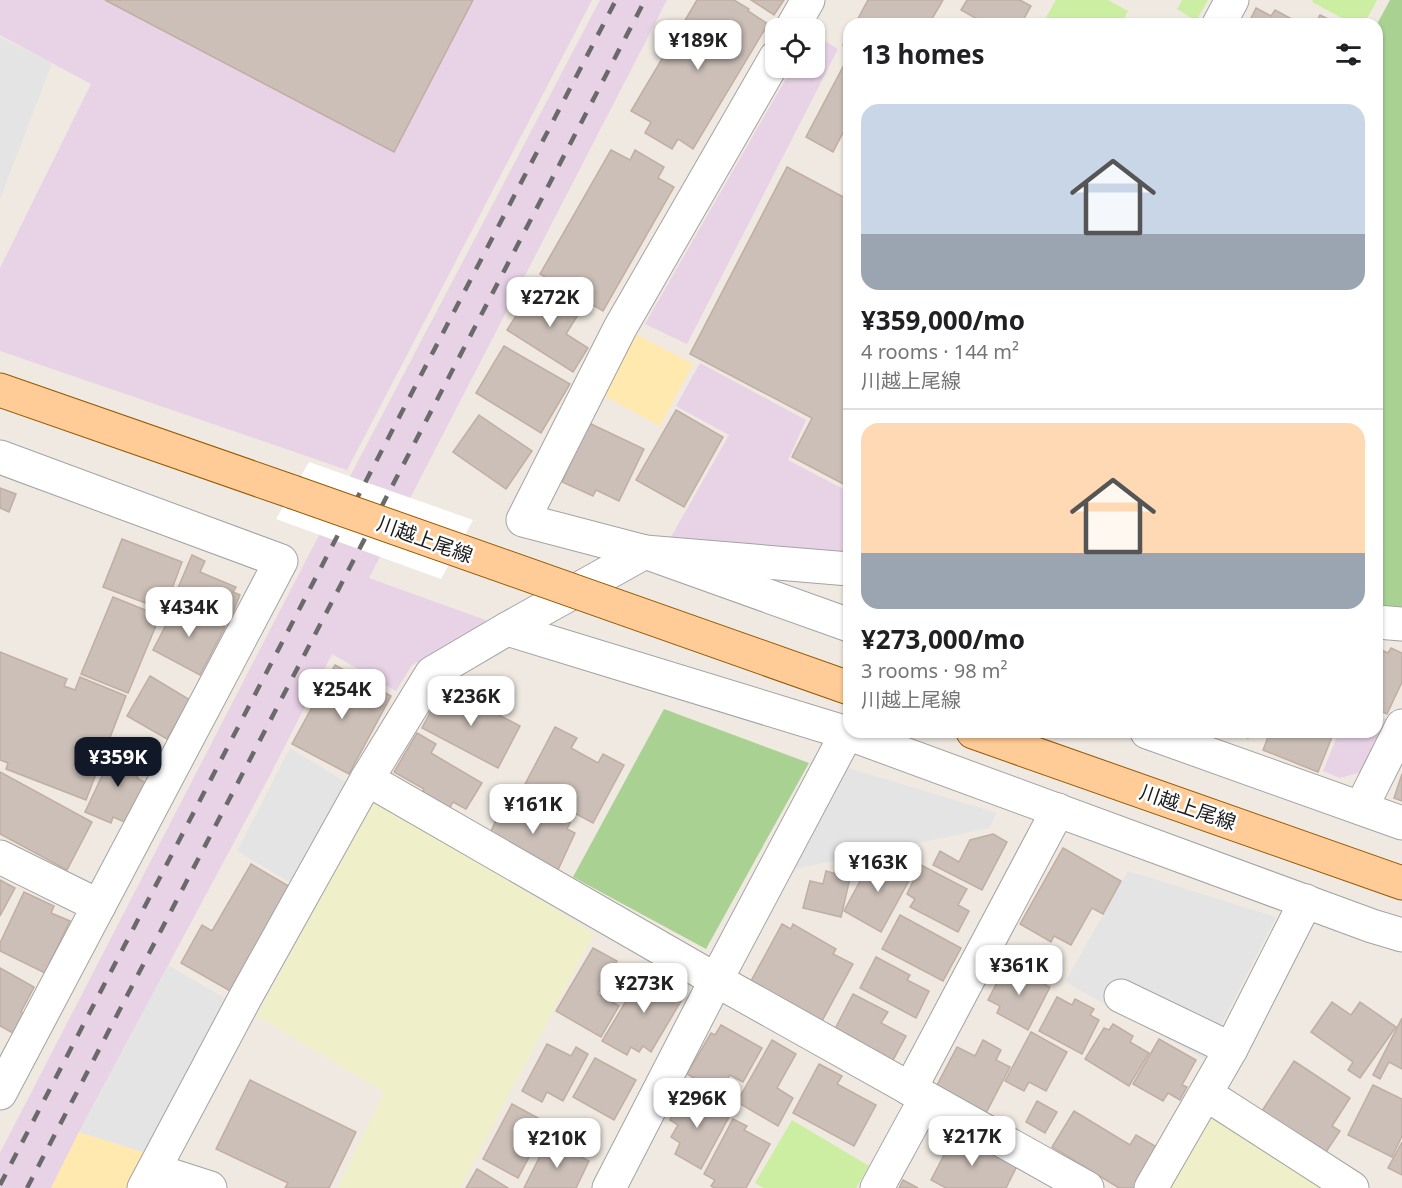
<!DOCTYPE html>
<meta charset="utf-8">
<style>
:root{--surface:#fff;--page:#f6f6f6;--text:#202124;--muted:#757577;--line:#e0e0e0;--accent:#111827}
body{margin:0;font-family:"Noto Sans","Noto Sans JP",sans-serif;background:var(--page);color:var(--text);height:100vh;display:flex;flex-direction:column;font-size:22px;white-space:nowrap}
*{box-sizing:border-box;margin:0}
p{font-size:20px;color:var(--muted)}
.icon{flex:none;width:33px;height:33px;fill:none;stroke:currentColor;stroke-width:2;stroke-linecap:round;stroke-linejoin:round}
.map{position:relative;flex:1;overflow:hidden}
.panel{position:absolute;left:843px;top:18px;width:540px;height:720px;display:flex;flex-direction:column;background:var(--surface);border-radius:18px;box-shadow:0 2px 4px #0004}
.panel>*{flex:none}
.tools{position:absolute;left:765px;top:18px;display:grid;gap:12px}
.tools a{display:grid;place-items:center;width:60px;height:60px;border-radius:12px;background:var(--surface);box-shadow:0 2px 4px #0004;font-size:30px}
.price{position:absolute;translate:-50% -51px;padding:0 14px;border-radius:12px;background:#fff;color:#222;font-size:20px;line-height:39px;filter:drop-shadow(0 2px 3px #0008)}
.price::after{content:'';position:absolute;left:50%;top:36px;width:18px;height:14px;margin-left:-9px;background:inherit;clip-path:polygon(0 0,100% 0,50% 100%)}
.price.active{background:var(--accent);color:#fff}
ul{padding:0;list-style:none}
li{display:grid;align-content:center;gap:12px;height:318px;padding:0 18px}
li+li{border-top:2px solid var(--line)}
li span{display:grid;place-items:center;height:186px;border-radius:18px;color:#555}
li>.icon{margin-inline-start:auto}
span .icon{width:108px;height:108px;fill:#fffc;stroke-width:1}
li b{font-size:26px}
h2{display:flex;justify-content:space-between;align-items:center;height:72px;padding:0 18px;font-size:26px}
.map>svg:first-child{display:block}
.industrial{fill:#e8d2e6}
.farmland{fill:#eff0ca}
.grass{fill:#cceea2}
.forest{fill:#a9d292}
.sand{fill:#ffe9af}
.parking{fill:#e4e4e4}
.pier{fill:#fff}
.building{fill:#cbbfb7;stroke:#c1aea2;stroke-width:1.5}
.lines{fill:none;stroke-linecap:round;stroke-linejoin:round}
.minor-casing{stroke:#a3a3a3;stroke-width:35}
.major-casing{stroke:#955a00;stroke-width:35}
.minor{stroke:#fff;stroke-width:33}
.major{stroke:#ffcb96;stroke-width:33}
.rail{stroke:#6a6a6a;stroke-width:4.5;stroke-dasharray:12 12;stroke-linecap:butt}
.major-bridge-casing{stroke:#955a00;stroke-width:35;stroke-linecap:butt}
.major-bridge{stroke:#ffcb96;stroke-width:33}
.labels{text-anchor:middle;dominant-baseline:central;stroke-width:5;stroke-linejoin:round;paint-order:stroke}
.street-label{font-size:20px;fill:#1c1c1c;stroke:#fff}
</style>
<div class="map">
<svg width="1402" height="1188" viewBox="0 0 1402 1188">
<rect width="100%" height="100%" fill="#efe9e1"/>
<g class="industrial">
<path d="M0 0H592L347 470 0 351V268L91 84 0 35Z"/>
<path d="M600 0H667L369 578 491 622 412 665 396 691 332 654 270 775 89 1113 51 1188H0V1153L302 568Z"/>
<path d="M815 35 838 49 687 344 645 324 792 68H814Z"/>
<path d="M700 363 806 420 788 460 849 492V557L671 537 729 435 676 406Z"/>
<path d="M1377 715 1388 720 1362 772 1340 778 1323 771 1339 732H1377Z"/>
</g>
<g class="farmland">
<path d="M374 799 594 933 460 1188H338L384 1092 257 1016Z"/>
<path d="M1209 1114 1322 1188H1170Z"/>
</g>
<g class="grass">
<path d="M1056 0H1108L1128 11 1121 24H1042Z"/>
<path d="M1182 0H1208L1196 21 1177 9Z"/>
<path d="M1313 0H1377L1364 24H1353L1312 2Z"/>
<path d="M792 1120 869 1166 856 1188H764L755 1183Z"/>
</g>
<g class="forest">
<path d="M1390 0H1402V610L1377 608V24Z"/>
<path d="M664 709 809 763 706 949 573 877Z"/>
</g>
<g class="sand">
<path d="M632 332 693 364 660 426 599 393Z"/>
<path d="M79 1132 149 1154 129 1188H51Z"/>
</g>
<g class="parking">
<path d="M0 37 52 63 0 199Z"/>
<path d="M290 748 352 786 296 886 237 851Z"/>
<path d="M842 766 997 813 989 828 784 871Z"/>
<path d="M1128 871 1276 917 1204 1059 1065 982Z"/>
<path d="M168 965 233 1003 149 1154 79 1132Z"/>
</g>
<path class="pier" d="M309 462 473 520 441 579 276 519Z"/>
<g class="building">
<path d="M105 0H473L394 152Z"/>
<path d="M697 0H734L749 9 748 11 768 24 693 149 678 139 672 149 645 133 651 122 631 111Z"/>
<path d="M751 0H784L774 15Z"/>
<path d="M868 0H943L929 24H855Z"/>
<path d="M967 0H1020L1031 6 1021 24H986L961 10Z"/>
<path d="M1256 8 1271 16 1275 10 1301 24H1248Z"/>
<path d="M1320 15 1338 24H1315Z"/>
<path d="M849 34V48L843 45Z"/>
<path d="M845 63 849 65V121L833 152 806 137Z"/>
<path d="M611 150 630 160 635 150 664 167 658 178 674 187 603 311 540 274Z"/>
<path d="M787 167 849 200V487L792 457 812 418 690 354Z"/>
<path d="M543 286 581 310 566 334 588 348 573 372 507 330 528 297 534 301Z"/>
<path d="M504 346 570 384 541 433 476 393Z"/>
<path d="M676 410 723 437 684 507 636 480Z"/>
<path d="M479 415 532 451 506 489 453 452Z"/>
<path d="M589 423 644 449 619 501 596 490 593 496 562 482Z"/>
<path d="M0 488 16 494 9 512 0 508Z"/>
<path d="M122 539 182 562 164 610 103 587Z"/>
<path d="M192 555 205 561 200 572 236 587 233 592 240 595 230 620 175 595Z"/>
<path d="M113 597 160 616 128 693 81 674Z"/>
<path d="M178 602 225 627 200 675 153 650Z"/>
<path d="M1377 648 1388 653 1391 648 1402 653V682L1387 714 1377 709Z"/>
<path d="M0 652 67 679 64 686 75 690 80 677 126 696 86 800 6 769 8 763 0 760Z"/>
<path d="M335 665 391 696 349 774 292 744Z"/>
<path d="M150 676 190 700 167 739 127 716Z"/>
<path d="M444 686 520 726 498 768 422 728Z"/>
<path d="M555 727 577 738 571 748 598 763 603 754 624 765 593 823 524 786Z"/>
<path d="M1234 732H1251L1248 738Z"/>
<path d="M1266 732H1334L1318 772 1263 750 1268 737 1264 736Z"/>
<path d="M417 733 436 744 431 753 482 783 466 809 453 802 448 811 421 795 424 789 394 772Z"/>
<path d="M116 746 145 760 137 778 146 783 127 823 113 817 111 823 85 812Z"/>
<path d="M0 772 92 822 67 870 0 834Z"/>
<path d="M1402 774V801L1394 798Z"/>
<path d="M505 802 523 810 527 803 570 823 567 829 575 833 557 872 487 839Z"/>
<path d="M993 834 1007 842 982 890 933 865 940 851 959 862 970 840Z"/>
<path d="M1063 848 1121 881 1103 914 1092 908 1071 945 1054 936 1051 942 1020 924Z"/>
<path d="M873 857 879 860 880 857 912 875 881 932 844 911Z"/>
<path d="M251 864 292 888 232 992 181 963 202 925 212 931Z"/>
<path d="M921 865 967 889 958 905 969 911 958 932 910 907 915 899 907 894Z"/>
<path d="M826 871 850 878 841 917 803 908 810 881 823 884Z"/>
<path d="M0 880 15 888 0 916Z"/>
<path d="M24 892 54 906 51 913 70 921 45 973 0 951V943Z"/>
<path d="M900 915 961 948 943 981 882 949Z"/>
<path d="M782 924 791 929 793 924 836 949 833 954 853 964 822 1021 751 981Z"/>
<path d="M593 948 617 961 598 994 619 1006 601 1037 556 1011Z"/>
<path d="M876 957 910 975 907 980 929 991 916 1018 860 988Z"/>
<path d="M1015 965 1036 976 1034 979 1050 987 1028 1030 997 1013 1000 1006 988 1000 1005 967 1011 971Z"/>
<path d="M647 966 681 987 675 996 681 1001 651 1052 643 1046 639 1052 631 1047 627 1055 602 1041Z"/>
<path d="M0 968 34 987 21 1012 24 1014 13 1033 0 1026Z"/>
<path d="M853 994 888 1012 881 1023 906 1036 892 1062 834 1031Z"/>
<path d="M1057 997 1072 1005 1075 999 1094 1009 1090 1015 1099 1020 1082 1054 1039 1031Z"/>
<path d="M1332 1002 1351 1015 1360 1002 1396 1027 1360 1078 1348 1070 1353 1062 1311 1032Z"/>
<path d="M1402 1018V1069L1389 1062 1380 1079 1373 1075Z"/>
<path d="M1113 1024 1133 1036 1130 1042 1149 1053 1129 1086 1085 1059 1104 1028 1109 1030Z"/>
<path d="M721 1025 762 1048 743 1082 730 1075 720 1093 687 1074 711 1033 715 1035Z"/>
<path d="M1031 1032 1067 1052 1046 1091 1029 1082 1024 1091 1005 1081Z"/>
<path d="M1159 1039 1196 1060 1182 1085 1187 1087 1180 1100 1168 1093 1163 1101 1133 1084Z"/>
<path d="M772 1040 796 1054 777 1088 793 1098 778 1126 737 1102Z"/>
<path d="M983 1040 1001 1050 996 1060 1010 1067 986 1113 936 1087 957 1047 975 1056Z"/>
<path d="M547 1044 571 1056 576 1047 588 1054 563 1101 547 1092 542 1102 522 1091Z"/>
<path d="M595 1058 636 1080 614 1120 573 1097Z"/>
<path d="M1294 1061 1350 1098 1332 1126 1340 1131 1324 1155 1260 1114Z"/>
<path d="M819 1064 842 1076 837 1084 876 1105 854 1146 793 1113Z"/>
<path d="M250 1080 356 1132 329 1188H285L288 1183 216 1149Z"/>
<path d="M1373 1085 1402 1099V1136L1392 1157 1348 1135Z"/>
<path d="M685 1091 730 1115 701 1169 675 1154 680 1143 671 1137 678 1125 670 1120Z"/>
<path d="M1037 1101 1057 1112 1045 1133 1026 1122Z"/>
<path d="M512 1104 540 1119 529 1139 537 1142 518 1178 483 1159Z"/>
<path d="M1074 1111 1130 1145 1136 1135 1162 1150 1139 1188H1119L1052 1147Z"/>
<path d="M733 1119 747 1126 744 1130 770 1144 746 1188H715L711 1186 715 1180 704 1174Z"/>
<path d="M955 1134 1017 1166 1006 1188H946L931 1180Z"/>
<path d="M548 1140 589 1161 576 1188H524Z"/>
<path d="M1402 1142V1175L1388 1168Z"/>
<path d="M477 1169 508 1188H466Z"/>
<path d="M903 1180 918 1188H899Z"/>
</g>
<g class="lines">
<defs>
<g id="minor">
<path d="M1219 24 1232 0"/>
<path d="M792 28 808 0"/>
<path d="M776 57 620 328 523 520 645 552 849 625"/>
<path d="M0 457 281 561 0 1093"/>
<path d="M1377 622 1402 624"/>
<path d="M507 629 847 733 1372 926 1402 935"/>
<path d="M1147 732 1402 823"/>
<path d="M367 779 716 980 1087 1188"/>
<path d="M1361 808 1402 726"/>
<path d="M0 857 99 906"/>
<path d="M1121 996 1231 1049"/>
<path d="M910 1089 1058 810"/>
<path d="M1206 1094 1352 1188"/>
<path d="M154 1170 210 1188"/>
<path d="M144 1188 245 998 367 779 432 673 507 629 645 552 849 569"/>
<path d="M609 1188 716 980 847 733"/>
<path d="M877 1188 926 1098"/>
<path d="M1151 1188 1231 1049 1306 901"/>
</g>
<g id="major">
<path d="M0 390 293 492"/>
<path d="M973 732 1402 883"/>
</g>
</defs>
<use href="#minor" class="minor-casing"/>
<use href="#major" class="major-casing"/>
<use href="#minor" class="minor"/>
<use href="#major" class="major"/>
<g class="rail">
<path d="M0 1185 616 0"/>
<path d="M27 1188 645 0"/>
</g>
<defs>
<path id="major-bridge" d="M293 492 849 688"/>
</defs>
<use href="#major-bridge" class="major-bridge-casing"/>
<use href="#major-bridge" class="major-bridge"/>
</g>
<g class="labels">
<g class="street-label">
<text transform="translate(425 539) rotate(20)">川越上尾線</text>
<text transform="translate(1188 807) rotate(19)">川越上尾線</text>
</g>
</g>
</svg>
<div class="tools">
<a><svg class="icon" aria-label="locate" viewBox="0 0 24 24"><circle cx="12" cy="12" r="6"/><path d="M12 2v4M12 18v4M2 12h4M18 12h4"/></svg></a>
</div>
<b class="price" style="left:698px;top:71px">¥189K</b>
<b class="price" style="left:550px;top:328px">¥272K</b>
<b class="price" style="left:189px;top:638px">¥434K</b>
<b class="price" style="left:342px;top:720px">¥254K</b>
<b class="price" style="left:471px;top:727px">¥236K</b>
<b class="price active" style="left:118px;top:788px">¥359K</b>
<b class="price" style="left:533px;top:835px">¥161K</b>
<b class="price" style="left:878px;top:893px">¥163K</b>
<b class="price" style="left:1019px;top:996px">¥361K</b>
<b class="price" style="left:644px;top:1014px">¥273K</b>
<b class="price" style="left:697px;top:1129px">¥296K</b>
<b class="price" style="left:972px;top:1167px">¥217K</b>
<b class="price" style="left:557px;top:1169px">¥210K</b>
<section class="panel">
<h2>13 homes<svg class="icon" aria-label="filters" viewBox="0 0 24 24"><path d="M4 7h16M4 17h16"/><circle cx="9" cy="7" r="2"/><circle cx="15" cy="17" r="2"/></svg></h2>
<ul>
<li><span style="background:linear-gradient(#c9d6e8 70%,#9aa5b1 0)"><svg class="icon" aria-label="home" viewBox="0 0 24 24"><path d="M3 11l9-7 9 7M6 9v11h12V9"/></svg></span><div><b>¥359,000/mo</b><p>4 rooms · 144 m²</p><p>川越上尾線</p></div></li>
<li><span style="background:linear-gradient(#ffd9b3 70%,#9aa5b1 0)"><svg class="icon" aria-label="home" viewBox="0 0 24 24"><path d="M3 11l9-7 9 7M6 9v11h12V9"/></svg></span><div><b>¥273,000/mo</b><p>3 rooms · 98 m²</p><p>川越上尾線</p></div></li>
</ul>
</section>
</div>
